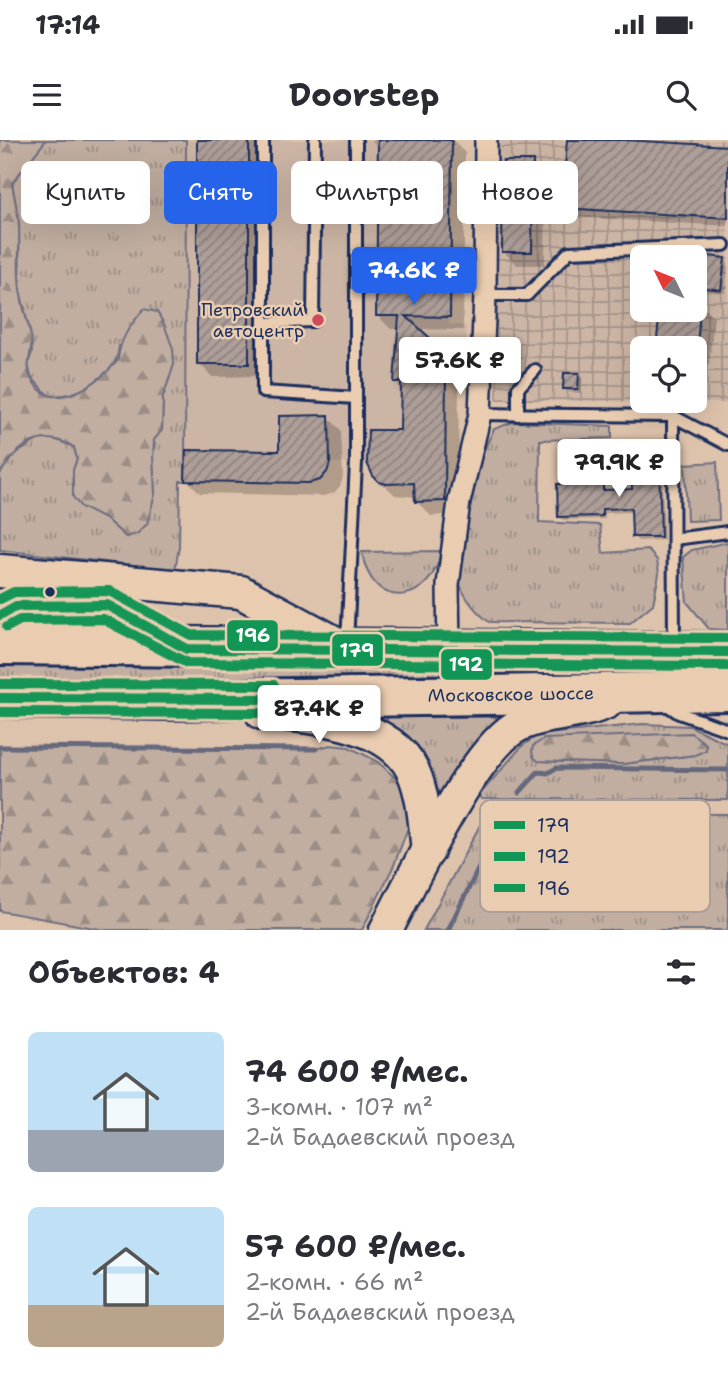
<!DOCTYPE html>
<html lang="ru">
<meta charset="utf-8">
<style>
:root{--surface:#fff;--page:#f7f7f7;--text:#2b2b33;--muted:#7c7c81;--accent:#2563eb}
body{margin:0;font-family:"Shantell Sans",sans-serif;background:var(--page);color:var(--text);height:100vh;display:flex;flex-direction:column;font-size:26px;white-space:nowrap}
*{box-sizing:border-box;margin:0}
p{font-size:23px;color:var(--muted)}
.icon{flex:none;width:38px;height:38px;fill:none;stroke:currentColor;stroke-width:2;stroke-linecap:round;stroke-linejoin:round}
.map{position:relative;height:790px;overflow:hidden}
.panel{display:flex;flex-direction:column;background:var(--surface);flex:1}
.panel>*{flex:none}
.guide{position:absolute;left:21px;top:21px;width:686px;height:63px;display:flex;gap:14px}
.needle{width:46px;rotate:313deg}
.buttons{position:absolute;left:630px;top:105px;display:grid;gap:14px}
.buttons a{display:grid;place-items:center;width:77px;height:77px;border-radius:10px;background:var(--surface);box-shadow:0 7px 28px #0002;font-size:35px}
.price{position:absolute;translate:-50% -60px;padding:0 16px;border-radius:7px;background:#fff;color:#222;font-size:23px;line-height:46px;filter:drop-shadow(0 2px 4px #0008)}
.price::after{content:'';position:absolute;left:50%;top:42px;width:21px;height:16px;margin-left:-10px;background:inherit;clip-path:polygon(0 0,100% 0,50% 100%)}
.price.active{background:var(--accent);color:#fff}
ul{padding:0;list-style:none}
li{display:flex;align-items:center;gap:21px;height:175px;padding:0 28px}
li span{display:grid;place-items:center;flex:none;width:196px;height:140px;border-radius:10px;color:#555}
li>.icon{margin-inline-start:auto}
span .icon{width:84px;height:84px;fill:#fffc;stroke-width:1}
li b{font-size:30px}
h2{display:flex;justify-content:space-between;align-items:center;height:84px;padding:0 28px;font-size:30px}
.pill{padding:0 24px;border-radius:10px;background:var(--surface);box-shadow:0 7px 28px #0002;font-size:24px;line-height:63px}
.pill.active{background:var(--accent);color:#fff}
.status{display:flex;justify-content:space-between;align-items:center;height:49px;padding:0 35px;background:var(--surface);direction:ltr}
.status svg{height:19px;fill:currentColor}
header{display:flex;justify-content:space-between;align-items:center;height:91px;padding:0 28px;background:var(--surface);font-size:32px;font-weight:700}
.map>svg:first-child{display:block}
.built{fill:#ccb5a5}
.industrial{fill:url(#industrial-grid);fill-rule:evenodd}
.grass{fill:url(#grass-tufts);stroke:#6e6e80;stroke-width:2;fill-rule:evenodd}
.forest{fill:url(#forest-firs);stroke:#6e6e80;stroke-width:2}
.shadow{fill:#0003}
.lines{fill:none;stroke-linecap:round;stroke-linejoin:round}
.stream{stroke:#66697d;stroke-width:5}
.building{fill:url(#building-hatch);stroke:#1b2f5e;stroke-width:2}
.lane-casing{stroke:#1b2f5e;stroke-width:16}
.street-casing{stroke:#1b2f5e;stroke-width:26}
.secondary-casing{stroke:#1b2f5e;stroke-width:37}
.highway-casing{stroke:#1b2f5e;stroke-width:44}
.lane{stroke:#eacdb1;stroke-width:10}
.street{stroke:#eacdb1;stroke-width:21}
.secondary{stroke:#eacdb1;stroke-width:32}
.highway{stroke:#eacdb1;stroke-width:38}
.bus-1-casing{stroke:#eacdb1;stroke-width:16}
.bus-2-casing{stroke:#eacdb1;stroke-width:16}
.bus-3-casing{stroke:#eacdb1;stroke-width:16}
.bus-1{stroke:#129656;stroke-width:10}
.bus-2{stroke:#129656;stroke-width:10}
.bus-3{stroke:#129656;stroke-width:10}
.poi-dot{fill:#d1495b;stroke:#eacdb1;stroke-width:2.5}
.bus-dot{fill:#1b2f5e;stroke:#eacdb1;stroke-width:2.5}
.labels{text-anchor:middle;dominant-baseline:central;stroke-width:5;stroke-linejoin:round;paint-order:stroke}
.poi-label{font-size:18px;fill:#1b2f5e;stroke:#eacdb1;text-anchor:end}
.street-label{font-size:18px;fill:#1b2f5e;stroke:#eacdb1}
.key{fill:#eacdb1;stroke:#ac9e98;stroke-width:2}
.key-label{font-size:19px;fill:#1b2f5e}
.line-badge{stroke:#eacdb1;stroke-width:2.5}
.badge-label{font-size:19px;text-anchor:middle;font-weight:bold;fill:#fff}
</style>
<div class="status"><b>17:14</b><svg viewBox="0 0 49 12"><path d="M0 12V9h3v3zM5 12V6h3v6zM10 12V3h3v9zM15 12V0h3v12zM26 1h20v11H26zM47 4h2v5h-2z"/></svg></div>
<header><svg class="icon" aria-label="menu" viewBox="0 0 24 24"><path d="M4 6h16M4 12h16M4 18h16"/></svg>Doorstep<svg class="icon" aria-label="search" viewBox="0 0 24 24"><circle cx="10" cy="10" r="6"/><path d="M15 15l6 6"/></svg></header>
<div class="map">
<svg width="728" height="790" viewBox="0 0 728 790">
<defs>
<pattern id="industrial-grid" width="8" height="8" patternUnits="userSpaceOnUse" patternTransform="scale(1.75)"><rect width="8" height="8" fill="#ccb5a5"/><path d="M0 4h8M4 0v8" fill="none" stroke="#a5948a"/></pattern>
<pattern id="grass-tufts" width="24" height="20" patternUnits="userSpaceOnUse" patternTransform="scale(1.75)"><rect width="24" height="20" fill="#c1aea1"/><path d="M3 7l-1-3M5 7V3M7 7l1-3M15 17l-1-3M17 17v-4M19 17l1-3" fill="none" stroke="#9c8e86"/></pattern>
<pattern id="forest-firs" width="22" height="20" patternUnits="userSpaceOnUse" patternTransform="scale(1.75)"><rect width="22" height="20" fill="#c1aea1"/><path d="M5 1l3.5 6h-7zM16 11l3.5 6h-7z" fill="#9c8e86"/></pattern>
<pattern id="building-hatch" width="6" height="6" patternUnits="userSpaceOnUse" patternTransform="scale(1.75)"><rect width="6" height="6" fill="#ae9e98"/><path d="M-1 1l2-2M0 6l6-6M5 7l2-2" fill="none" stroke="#8d817f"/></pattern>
</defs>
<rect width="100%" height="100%" fill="#dec3ac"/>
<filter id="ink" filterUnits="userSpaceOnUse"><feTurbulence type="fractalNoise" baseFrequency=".0143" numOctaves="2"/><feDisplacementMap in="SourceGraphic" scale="14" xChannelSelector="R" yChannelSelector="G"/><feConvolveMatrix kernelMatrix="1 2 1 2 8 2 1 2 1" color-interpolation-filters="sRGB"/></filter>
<g filter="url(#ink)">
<path class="built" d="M186 0H452L449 184 466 186V240L446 242 445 361 415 363 414 344H387L379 342 373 336 367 323H330L327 332 320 340 309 343 185 341Z"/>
<path class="industrial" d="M500 0H728V263L496 260ZM642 117H695V170H642ZM642 208H695V261H642Z"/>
<g class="grass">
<path d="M46 0H186L185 341H180L179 407 175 430 0 410V334L11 317 39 299 52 298 74 307 77 319 73 330 81 366 107 380 126 397 155 354 153 317 154 300 162 290 163 257 174 224 119 206C117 237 78 257 49 256L31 237 28 224 32 212 31 197 20 150 19 85 12 43Z"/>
<path d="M513 282 612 286V298L540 300 539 382 600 385 603 413 648 410 657 420 659 434 653 464 630 483 489 482C475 471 465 459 459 442L467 362 484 310 494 289Z"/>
<path d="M717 322 719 380 687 381 685 324Z"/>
<path d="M728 402V490L709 489 687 462 683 417 692 410Z"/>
<path d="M441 411C433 463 372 475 362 412Z"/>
<path d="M0 524 616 525 615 536 425 540 0 537Z"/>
<path d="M388 577H495L499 582 441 652 432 653 383 586Z"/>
<path d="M642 584 690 586 728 604V660L481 659 480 654 522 606 538 595ZM695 615 623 624 539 621Z"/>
<path d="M494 670 515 673 728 674V790H424L486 674Z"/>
</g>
<g class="forest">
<path d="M0 0H46L12 43C14 57 18 71 19 85 20 106 17 128 20 149 22 165 27 180 31 196 34 210 24 224 31 238 52 278 99 243 118 220 119 200 131 184 144 169L157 172 164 184 173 209 174 224 163 257 162 290 154 300 153 317 155 354 147 384 138 393 126 397 107 380 81 367 73 357V330L77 319 74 307C41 288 18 305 0 334Z"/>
<path d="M691 593 706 604V610L695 615 623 624 538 621C532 617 531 613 533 606L544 599Z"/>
<path d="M330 605 349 607 377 621 401 643 412 677 394 725 362 790H105L0 771V607L316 609Z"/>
</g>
<g class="shadow">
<path d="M199 0H262V236L212 237 199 223Z"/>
<path d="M371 0H453L465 13 463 190 418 189 443 214 445 226 459 240 458 374 431 376 417 362V357L395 355 374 335 401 292 403 248 396 241 400 189H391L377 175 380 9Z"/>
<path d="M568 0 728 8V86L574 77 564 67Z"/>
<path d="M533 23 546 36 545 125H517L503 111Z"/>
<path d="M724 119 728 123 725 153 704 151 700 147Z"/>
<path d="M695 163 700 164 714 177 709 225 695 224V208H658L662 170H695Z"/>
<path d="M578 235 582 239 581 253 569 252 565 248Z"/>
<path d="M328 277 341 290 343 337 340 346 334 353 323 356 200 353 187 340 281 313Z"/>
<path d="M658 320 662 324 664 400 638 401 634 397 633 372 605 373V379L563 380 559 376 602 344 606 352 634 351Z"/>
</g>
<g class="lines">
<g class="stream">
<path d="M0 607 316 609"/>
<path d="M519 653 538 632 548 633 556 628 728 630"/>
<path d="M448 790 503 679"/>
</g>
</g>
<g class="building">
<rect x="197" y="0" width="52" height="224"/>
<path d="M378 0H452L450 177 406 176 430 198 432 208 431 224H446L445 361 415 362 414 343 387 344 379 342 373 336 367 323 368 290H400L401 242H394L399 176H376Z"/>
<path d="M567 0H625L728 6V78L562 68Z"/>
<path d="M503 21H533L532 112H502Z"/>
<path d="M702 115 725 118 721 150 698 147Z"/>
<path d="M660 170H700L697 208H656Z"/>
<path d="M564 233H579L578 249H563Z"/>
<path d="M329 275 330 323 327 332 320 340 309 343 185 341 186 310 279 311V276Z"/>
<path d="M659 318 661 397H632L631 368 602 369V376L558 377 557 344 603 342V350L632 349 631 319Z"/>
</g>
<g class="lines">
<defs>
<g id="lane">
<path d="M263 0V252L356 258"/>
<path d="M485 155H527L569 112 724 105"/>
<path d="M263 183 313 181 315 0"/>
<path d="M480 274 673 276 728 305"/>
<path d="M518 275V248L535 230"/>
<path d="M673 276 674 506"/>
<path d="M674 399 728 392"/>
<path d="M0 475 16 466 107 465 160 494"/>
<path d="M347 503 356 323V0"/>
<path d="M664 563 679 573 728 590"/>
</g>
<path id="street" d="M449 511 448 445 459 362 480 274 485 155 486 0"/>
<g id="secondary">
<path d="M0 431 241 452 345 508"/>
<path d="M262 573C310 575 390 582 413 631 424 656 425 685 428 711"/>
<path d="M386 790C411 743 474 607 519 585 546 572 580 575 607 562"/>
</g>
<g id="highway">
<path d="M0 505 728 512"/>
<path id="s1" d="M0 558 171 560 728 551"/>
</g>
</defs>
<use href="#lane" class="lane-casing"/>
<use href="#street" class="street-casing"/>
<use href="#secondary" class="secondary-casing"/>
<use href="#highway" class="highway-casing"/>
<use href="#lane" class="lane"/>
<use href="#street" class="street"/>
<use href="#secondary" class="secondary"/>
<use href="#highway" class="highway"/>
<defs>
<g id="bus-1">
<path d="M0 475 16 466 107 465 187 509 728 512"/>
<path d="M0 558 274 559"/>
</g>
<g id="bus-2">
<path d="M7 487 20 480 103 479 187 523 728 526"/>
<path d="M0 572 274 573"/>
</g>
<g id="bus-3">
<path d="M0 459 14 452 110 451 191 495 728 498"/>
<path d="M0 544 274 545"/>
</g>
</defs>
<use href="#bus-1" class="bus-1-casing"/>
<use href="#bus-2" class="bus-2-casing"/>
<use href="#bus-3" class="bus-3-casing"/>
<use href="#bus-1" class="bus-1"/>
<use href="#bus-2" class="bus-2"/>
<use href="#bus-3" class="bus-3"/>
</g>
</g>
<circle class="poi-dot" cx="318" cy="180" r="7"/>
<circle class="bus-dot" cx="50" cy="452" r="6"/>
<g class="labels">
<g class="poi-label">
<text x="304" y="170">Петровский<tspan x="304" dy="21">автоцентр</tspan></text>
</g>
<g class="street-label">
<text stroke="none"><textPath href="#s1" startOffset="511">Московское шоссе</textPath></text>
</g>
</g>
<rect x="480" y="660" width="230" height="112" rx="10" class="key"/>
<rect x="494" y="681" width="31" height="8" fill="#129656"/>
<rect x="494" y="712" width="31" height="9" fill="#129656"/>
<rect x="494" y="744" width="31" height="8" fill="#129656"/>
<g class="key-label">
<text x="537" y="692">179</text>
<text x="537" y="723">192</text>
<text x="537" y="755">196</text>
</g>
<g class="line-badge">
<rect x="226" y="479" width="53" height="33" rx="7" fill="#129656"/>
<rect x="331" y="493" width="53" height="34" rx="7" fill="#129656"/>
<rect x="440" y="508" width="53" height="33" rx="7" fill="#129656"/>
</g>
<g class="badge-label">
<text x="253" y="502">196</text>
<text x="357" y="517">179</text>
<text x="466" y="531">192</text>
</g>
</svg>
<div class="buttons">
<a><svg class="needle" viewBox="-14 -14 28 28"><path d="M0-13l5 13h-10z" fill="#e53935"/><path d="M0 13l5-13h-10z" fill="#7c7c81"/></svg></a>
<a><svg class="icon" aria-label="locate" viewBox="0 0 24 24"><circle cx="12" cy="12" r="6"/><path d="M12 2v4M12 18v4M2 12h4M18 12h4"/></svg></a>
</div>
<b class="price active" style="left:414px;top:167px">74.6K ₽</b>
<b class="price" style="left:460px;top:257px">57.6K ₽</b>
<b class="price" style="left:619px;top:359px">79.9K ₽</b>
<b class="price" style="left:319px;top:605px">87.4K ₽</b>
<div class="guide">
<a class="pill">Купить</a>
<a class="pill active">Снять</a>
<a class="pill">Фильтры</a>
<a class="pill">Новое</a>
</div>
</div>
<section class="panel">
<h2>Объектов: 4<svg class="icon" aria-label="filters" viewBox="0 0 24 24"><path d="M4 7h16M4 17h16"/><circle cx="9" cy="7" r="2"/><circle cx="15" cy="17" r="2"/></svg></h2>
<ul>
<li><span style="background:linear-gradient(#bfe0f5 70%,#9aa5b1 0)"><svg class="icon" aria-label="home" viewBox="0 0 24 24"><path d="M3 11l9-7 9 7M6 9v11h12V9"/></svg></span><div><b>74 600 ₽/мес.</b><p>3-комн. · 107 m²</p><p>2-й Бадаевский проезд</p></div></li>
<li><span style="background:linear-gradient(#bfe0f5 70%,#b9a48a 0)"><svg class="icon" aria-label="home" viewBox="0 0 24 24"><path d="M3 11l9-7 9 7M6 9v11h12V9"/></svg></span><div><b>57 600 ₽/мес.</b><p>2-комн. · 66 m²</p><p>2-й Бадаевский проезд</p></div></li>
</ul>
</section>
